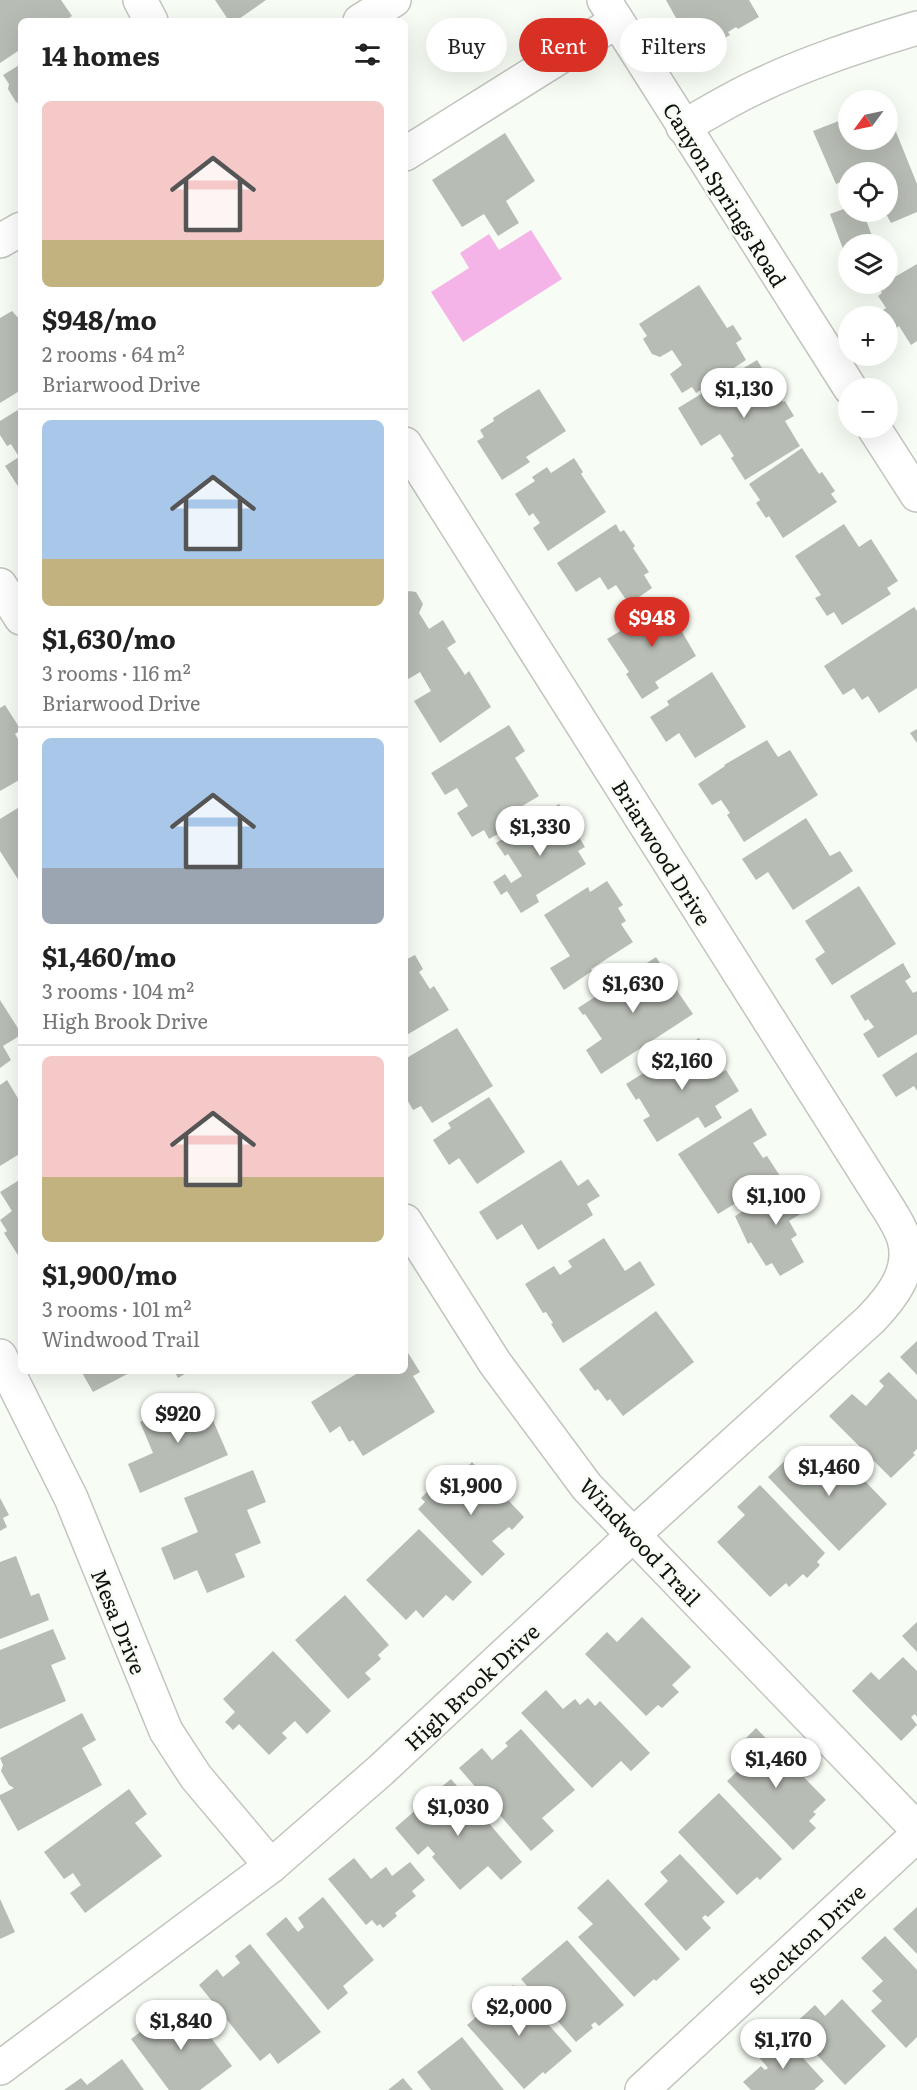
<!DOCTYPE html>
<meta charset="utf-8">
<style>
:root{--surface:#fff;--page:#f2f2f2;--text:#222;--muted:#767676;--line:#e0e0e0;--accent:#d93025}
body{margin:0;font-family:Literata,serif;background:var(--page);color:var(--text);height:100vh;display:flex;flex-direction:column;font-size:22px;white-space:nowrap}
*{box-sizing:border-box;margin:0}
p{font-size:20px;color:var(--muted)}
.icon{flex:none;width:33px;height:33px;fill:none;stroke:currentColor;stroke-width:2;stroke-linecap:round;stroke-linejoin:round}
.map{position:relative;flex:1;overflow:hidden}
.details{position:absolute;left:18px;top:18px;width:390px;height:1356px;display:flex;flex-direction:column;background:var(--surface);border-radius:9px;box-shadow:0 6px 24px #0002}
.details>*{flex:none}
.hud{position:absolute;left:426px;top:18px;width:400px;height:54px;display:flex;gap:12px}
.needle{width:39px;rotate:237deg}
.controls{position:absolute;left:838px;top:90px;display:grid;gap:12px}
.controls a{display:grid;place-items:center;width:60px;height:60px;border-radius:50%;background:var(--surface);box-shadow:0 6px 24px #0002;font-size:30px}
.price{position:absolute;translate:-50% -51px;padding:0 14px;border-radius:21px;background:#fff;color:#222;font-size:20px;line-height:39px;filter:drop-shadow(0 2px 3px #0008)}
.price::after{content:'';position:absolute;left:50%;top:36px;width:18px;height:14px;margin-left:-9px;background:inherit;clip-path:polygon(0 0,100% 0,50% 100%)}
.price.active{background:var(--accent);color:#fff}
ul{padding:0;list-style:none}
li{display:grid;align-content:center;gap:12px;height:318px;padding:0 24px}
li+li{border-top:2px solid var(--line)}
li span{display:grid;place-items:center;height:186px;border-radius:9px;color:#555}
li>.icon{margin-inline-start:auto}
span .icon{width:108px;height:108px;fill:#fffc;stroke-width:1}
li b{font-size:26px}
h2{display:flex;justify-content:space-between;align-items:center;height:72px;padding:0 24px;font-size:26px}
.tag{padding:0 21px;border-radius:27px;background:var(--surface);box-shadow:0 6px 24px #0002;font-size:21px;line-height:54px}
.tag.active{background:var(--accent);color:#fff}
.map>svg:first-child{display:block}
.water{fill:#f5b4e7}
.building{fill:#b7bcb4}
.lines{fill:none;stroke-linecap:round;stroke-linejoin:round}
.minor-casing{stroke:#c1c5bd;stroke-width:36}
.minor{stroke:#fff;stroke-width:33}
.labels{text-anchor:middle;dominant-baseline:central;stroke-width:5;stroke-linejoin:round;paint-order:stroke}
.street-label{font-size:21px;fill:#0f110e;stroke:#f7fcf4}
</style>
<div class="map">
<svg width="917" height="2090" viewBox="0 0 917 2090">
<rect width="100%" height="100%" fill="#f7fcf4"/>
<path class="water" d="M531 230 562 279 463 342 431 292 469 268 460 253 489 234 499 250Z"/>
<g class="building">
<path d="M0 0H61L72 16 65 21H21V49L0 63Z"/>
<path d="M215 0H266L236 21H229Z"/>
<path d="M666 0H749L759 17 738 29 736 27 728 32 730 35 713 45 712 42 695 52Z"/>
<path d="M21 64V105L16 102 8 89 9 84 3 75Z"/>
<path d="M888 112 917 184V212L891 223 885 212H888V172H849V184L847 179 836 184 813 131 849 117V140H888Z"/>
<path d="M505 133 535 181 506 201 519 223 498 236 484 214 462 227 432 180Z"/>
<path d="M849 207V212H863L875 244H849V256L846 257 830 214Z"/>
<path d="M917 264V341L911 345 899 326 895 329 883 310 886 308 878 296 882 293 878 287 888 284V281Z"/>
<path d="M699 285 727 328 733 325 742 339 736 343 746 360 696 393 692 387 682 393 670 374 682 365 672 350 660 357 652 354 643 339 647 336 639 324Z"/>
<path d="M12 311 21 321V390L0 403V318Z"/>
<path d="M757 360 783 402 785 401 794 416 785 421 800 446 745 480 731 458 734 456 720 434 701 446 678 408Z"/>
<path d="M539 389 566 431 526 457 530 462 502 480 477 441 484 437 480 430 494 421 493 418Z"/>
<path d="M21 408V491L5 466 19 457 11 444 7 446 0 435V421Z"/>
<path d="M802 448 819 474 822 472 835 491 831 494 837 502 783 538 769 516 766 518 756 503 760 500 749 484Z"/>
<path d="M574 458 583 472 581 474 606 512 548 551 533 528 540 523 533 513 529 516 515 494 535 481 532 477 547 467 551 473Z"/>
<path d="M616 524 620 532 624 530 635 546 633 548 649 572 644 575 652 588 629 604 616 585 608 590 600 577 576 592 557 563Z"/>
<path d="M844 524 859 547 871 539 898 581 887 588 891 594 842 625 834 612 827 616 815 598 821 595 795 556Z"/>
<path d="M409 591 416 592 423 604 419 613 429 629 443 620 456 642 447 648 465 675 469 671 491 707 440 743 414 701 431 691 420 672 405 681V594Z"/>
<path d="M665 602 696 656 655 682 659 688 642 699 626 674 629 672 607 639 630 625 628 622Z"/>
<path d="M914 607 917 611V688L879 713 868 696 862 700 854 688 843 695 824 666Z"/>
<path d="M712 672 746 727 695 758 679 733 666 742 650 717 669 705 667 701Z"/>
<path d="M5 705 21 730 15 734 21 744V779L0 791V708Z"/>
<path d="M509 725 525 751 515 758 539 796 504 817 510 827 489 839 484 830 472 837 457 813 468 806 457 788 445 795 431 773Z"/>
<path d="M917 729V743L910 733Z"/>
<path d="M767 740 778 757 790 750 818 795 744 842 727 815 730 813 721 800 712 805 698 784 725 766 724 765Z"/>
<path d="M559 804 585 847 578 851 586 864 536 895 539 902 521 913 507 891 501 895 493 882 505 874 511 883 522 876 508 854 505 856 496 843Z"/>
<path d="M21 806V884L0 851V819Z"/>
<path d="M806 818 830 856 840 851 853 871 793 910 768 872 756 880 742 859Z"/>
<path d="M607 881 623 905 618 908 626 921 621 924 633 942 591 969 592 971 564 990 550 968 570 956 544 915 588 887 590 892Z"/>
<path d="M859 886 896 944 832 985 815 959 825 952 805 921Z"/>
<path d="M415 955 423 969 419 972 430 989 434 986 449 1010 405 1036V960Z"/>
<path d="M656 957 674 985 662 993 665 997 676 989 693 1014 601 1074 586 1050 602 1039 585 1014 583 1015 578 1008Z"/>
<path d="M903 963 911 977 905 981 913 993 917 991V1034L878 1058 863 1034 874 1027 868 1019 865 1021 850 996Z"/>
<path d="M0 1000 21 1033V1035L3 1046 11 1060 0 1068Z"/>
<path d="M457 1028 493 1086 432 1123 421 1106 413 1110 405 1096V1059Z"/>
<path d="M699 1038 716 1066 707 1071 712 1079 726 1070 739 1091 715 1106 722 1118 705 1128 698 1117 657 1142 643 1120 650 1116 639 1098 636 1100 626 1084Z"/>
<path d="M917 1052V1091L914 1086 896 1097 882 1075Z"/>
<path d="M7 1080 19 1100 21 1098V1153L0 1166V1085Z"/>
<path d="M489 1097 525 1152 477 1184 459 1158 449 1165 433 1140 451 1128 448 1123Z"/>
<path d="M751 1108 767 1135 753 1143 763 1158 767 1156 780 1176 718 1214 678 1154Z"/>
<path d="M561 1160 578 1186 588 1179 600 1196 587 1204 593 1215 538 1250 522 1224 497 1240 479 1212Z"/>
<path d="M21 1179V1260L4 1233 7 1231 0 1220 12 1211 0 1192Z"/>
<path d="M797 1179 813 1206 789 1221 797 1235 791 1239 804 1262 780 1276 772 1263 766 1266 751 1242 748 1244 735 1216Z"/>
<path d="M604 1238 625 1271 640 1261 655 1285 563 1343 551 1324 553 1323 546 1312 543 1313 525 1284 554 1266 560 1275 572 1267 568 1261Z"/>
<path d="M656 1311 694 1362 623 1416 610 1399 607 1401 598 1389 595 1391 579 1369Z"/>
<path d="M917 1341V1375L900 1357Z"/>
<path d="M405 1348 420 1372 413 1376 435 1412 363 1456 353 1440 349 1442 340 1426 330 1433 311 1402 361 1371H405Z"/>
<path d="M81 1371H133L93 1392Z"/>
<path d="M174 1371H190L178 1378Z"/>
<path d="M889 1372 917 1400V1449L913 1453 915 1455 891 1478 829 1416 852 1394 866 1406 884 1386 879 1381Z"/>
<path d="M202 1395 228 1455 140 1493 128 1464 153 1453 140 1422Z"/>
<path d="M794 1452 815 1474 838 1453 887 1504 839 1551 768 1477Z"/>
<path d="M472 1462 524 1517 512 1530 509 1527 492 1541 505 1554 482 1576 418 1509 425 1502 421 1498 439 1480 443 1484 462 1466 465 1469Z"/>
<path d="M253 1470 266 1502 247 1510 261 1543 235 1554 245 1577 207 1593 197 1570 174 1580 161 1548 198 1532 184 1498Z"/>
<path d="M760 1485 825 1553 817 1562 820 1565 807 1578 803 1574 789 1587 786 1583 770 1597 717 1542 745 1515 737 1507Z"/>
<path d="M0 1498 9 1515 3 1518 7 1527 0 1531Z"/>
<path d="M419 1529 472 1582 453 1601 446 1595 423 1618 416 1610 406 1620 366 1580Z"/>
<path d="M16 1556 31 1596 39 1593 49 1620 0 1639V1562Z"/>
<path d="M345 1595 389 1645 378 1655 381 1659 365 1673 371 1679 348 1699 295 1640Z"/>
<path d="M642 1617 691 1667 672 1685 679 1692 662 1708 658 1705 646 1716 585 1654 607 1632 617 1642Z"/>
<path d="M917 1622V1652L902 1636Z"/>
<path d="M53 1629 66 1659 51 1665 66 1701 0 1729V1650Z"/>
<path d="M273 1651 331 1711 307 1734 295 1721 282 1733 287 1738 269 1755 239 1724 233 1730 225 1722 235 1712 223 1699Z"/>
<path d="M903 1657 917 1671V1717L915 1714 911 1717 917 1725 901 1741 852 1691 871 1672 879 1680Z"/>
<path d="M546 1690 563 1709 575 1699 580 1705 588 1698 595 1706 600 1701 650 1753 631 1771 621 1761 592 1788 521 1713Z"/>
<path d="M82 1713 96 1740 82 1748 102 1785 18 1831 0 1799V1795L14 1788 9 1785 1 1771 3 1765 0 1758Z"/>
<path d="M756 1728 826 1800 813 1812 816 1814 809 1821 816 1828 793 1850 727 1781 745 1764 733 1751Z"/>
<path d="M521 1729 575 1790 542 1818 554 1831 531 1851 459 1768 482 1748 492 1760 508 1746 505 1743Z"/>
<path d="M451 1779 522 1862 501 1880 488 1866 460 1890 432 1857 435 1854 428 1846 418 1855 395 1828 426 1801 428 1805 437 1797 434 1793Z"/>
<path d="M129 1789 147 1814 135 1823 162 1856 85 1913 70 1893 81 1885 73 1873 64 1879 44 1852Z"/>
<path d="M719 1793 782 1859 760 1880 757 1877 737 1895 678 1832Z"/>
<path d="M680 1854 725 1902 708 1917 705 1915 702 1918 711 1928 686 1951 644 1904 668 1881 660 1872Z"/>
<path d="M354 1858 371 1879 386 1867 392 1876 410 1862 425 1880 412 1891 416 1896 395 1913 397 1916 383 1928 380 1924 377 1926 372 1920 366 1925 328 1879Z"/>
<path d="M608 1879 680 1959 656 1981 654 1979 634 1997 578 1937 593 1924 577 1908Z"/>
<path d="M323 1897 374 1960 343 1986 348 1993 328 2010 266 1934 286 1917 298 1932 304 1927 298 1918Z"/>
<path d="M0 1899 15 1932 0 1939Z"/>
<path d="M917 1907V1954L893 1929Z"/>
<path d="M885 1936 917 1970V2037L906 2048 871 2011 882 2001 872 1991 883 1981 861 1958Z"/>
<path d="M567 1940 624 2005 599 2026 595 2022 591 2025 593 2028 576 2042 521 1979Z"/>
<path d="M250 1944 321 2032 278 2064 270 2053 260 2061 199 1985 217 1969 223 1977 240 1963 235 1956Z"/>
<path d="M513 1985 572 2051 545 2074 543 2072 524 2089 467 2025Z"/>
<path d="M842 1999 886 2046 845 2085 791 2027 815 2005 825 2016Z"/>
<path d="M183 2000 232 2066 200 2090H169L131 2039Z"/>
<path d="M782 2035 824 2081 814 2090H751L743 2082 761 2066 765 2070 768 2068 758 2056Z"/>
<path d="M462 2037 504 2090H431L417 2072Z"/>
<path d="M122 2059 144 2090H64L81 2078 87 2085Z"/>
<path d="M403 2078 413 2090H388Z"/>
</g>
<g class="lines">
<defs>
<g id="minor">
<path d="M140 0 151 21"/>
<path d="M604 0 850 388"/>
<path d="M360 21 394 0"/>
<path d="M683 127C706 114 729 100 752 89 805 63 861 45 917 28"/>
<path d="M405 154 617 21"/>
<path d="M0 241 21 229"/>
<path d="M874 428 917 495"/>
<path d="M0 585 21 618"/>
<path d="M405 1221 495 1363 587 1487 917 1829"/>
<path d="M0 1356 71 1498 166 1731 196 1777 271 1866"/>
<path d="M0 2068 271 1866 381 1770 634 1534 871 1319C892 1297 913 1271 904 1239 900 1225 889 1210 881 1197L405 444"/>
<path d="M642 2090 917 1835"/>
</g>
</defs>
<use href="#minor" class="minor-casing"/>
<use href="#minor" class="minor"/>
</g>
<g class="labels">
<g class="street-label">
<text transform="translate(726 194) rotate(58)">Canyon Springs Road</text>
<text transform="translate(663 852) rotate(58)">Briarwood Drive</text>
<text transform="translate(641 1541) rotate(47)">Windwood Trail</text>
<text transform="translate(120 1621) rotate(68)">Mesa Drive</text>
<text transform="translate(471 1686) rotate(-43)">High Brook Drive</text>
<text transform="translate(806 1938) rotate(-43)">Stockton Drive</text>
</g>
</g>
</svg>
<div class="controls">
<a><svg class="needle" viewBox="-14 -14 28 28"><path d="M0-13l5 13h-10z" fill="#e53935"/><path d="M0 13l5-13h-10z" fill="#767676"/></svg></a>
<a><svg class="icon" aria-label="locate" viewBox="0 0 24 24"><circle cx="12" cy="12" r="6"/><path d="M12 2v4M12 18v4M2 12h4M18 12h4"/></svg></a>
<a><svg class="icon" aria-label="layers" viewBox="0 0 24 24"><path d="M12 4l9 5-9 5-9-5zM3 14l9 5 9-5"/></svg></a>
<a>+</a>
<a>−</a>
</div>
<b class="price" style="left:744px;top:419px">$1,130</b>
<b class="price active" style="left:652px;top:648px">$948</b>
<b class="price" style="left:540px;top:857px">$1,330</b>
<b class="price" style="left:633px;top:1014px">$1,630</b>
<b class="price" style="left:682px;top:1091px">$2,160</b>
<b class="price" style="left:776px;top:1226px">$1,100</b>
<b class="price" style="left:178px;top:1444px">$920</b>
<b class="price" style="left:829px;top:1497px">$1,460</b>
<b class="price" style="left:471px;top:1516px">$1,900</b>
<b class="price" style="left:776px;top:1789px">$1,460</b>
<b class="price" style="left:458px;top:1837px">$1,030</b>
<b class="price" style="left:519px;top:2037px">$2,000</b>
<b class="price" style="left:181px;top:2051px">$1,840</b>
<b class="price" style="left:783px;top:2070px">$1,170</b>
<div class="hud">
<a class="tag">Buy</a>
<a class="tag active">Rent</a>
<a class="tag">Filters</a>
</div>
<section class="details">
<h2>14 homes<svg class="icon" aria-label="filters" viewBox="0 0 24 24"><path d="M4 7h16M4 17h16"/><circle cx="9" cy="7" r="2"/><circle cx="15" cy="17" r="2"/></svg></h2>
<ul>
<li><span style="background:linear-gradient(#f6c9c9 75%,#c2b280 0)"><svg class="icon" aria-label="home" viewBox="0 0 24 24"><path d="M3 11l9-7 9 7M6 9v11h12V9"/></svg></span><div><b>$948/mo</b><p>2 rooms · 64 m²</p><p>Briarwood Drive</p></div></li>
<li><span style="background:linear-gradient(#a9c7e8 75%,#c2b280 0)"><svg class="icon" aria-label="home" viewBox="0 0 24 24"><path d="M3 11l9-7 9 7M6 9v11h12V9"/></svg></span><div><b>$1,630/mo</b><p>3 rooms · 116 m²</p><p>Briarwood Drive</p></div></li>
<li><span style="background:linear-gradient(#a9c7e8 70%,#9aa5b1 0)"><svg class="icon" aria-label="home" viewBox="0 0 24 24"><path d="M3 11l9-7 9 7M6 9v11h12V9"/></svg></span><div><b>$1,460/mo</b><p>3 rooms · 104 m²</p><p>High Brook Drive</p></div></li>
<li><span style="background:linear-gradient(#f6c9c9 65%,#c2b280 0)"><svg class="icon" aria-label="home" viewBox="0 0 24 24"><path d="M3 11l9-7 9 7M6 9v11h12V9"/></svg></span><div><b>$1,900/mo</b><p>3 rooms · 101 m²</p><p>Windwood Trail</p></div></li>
</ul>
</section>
</div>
